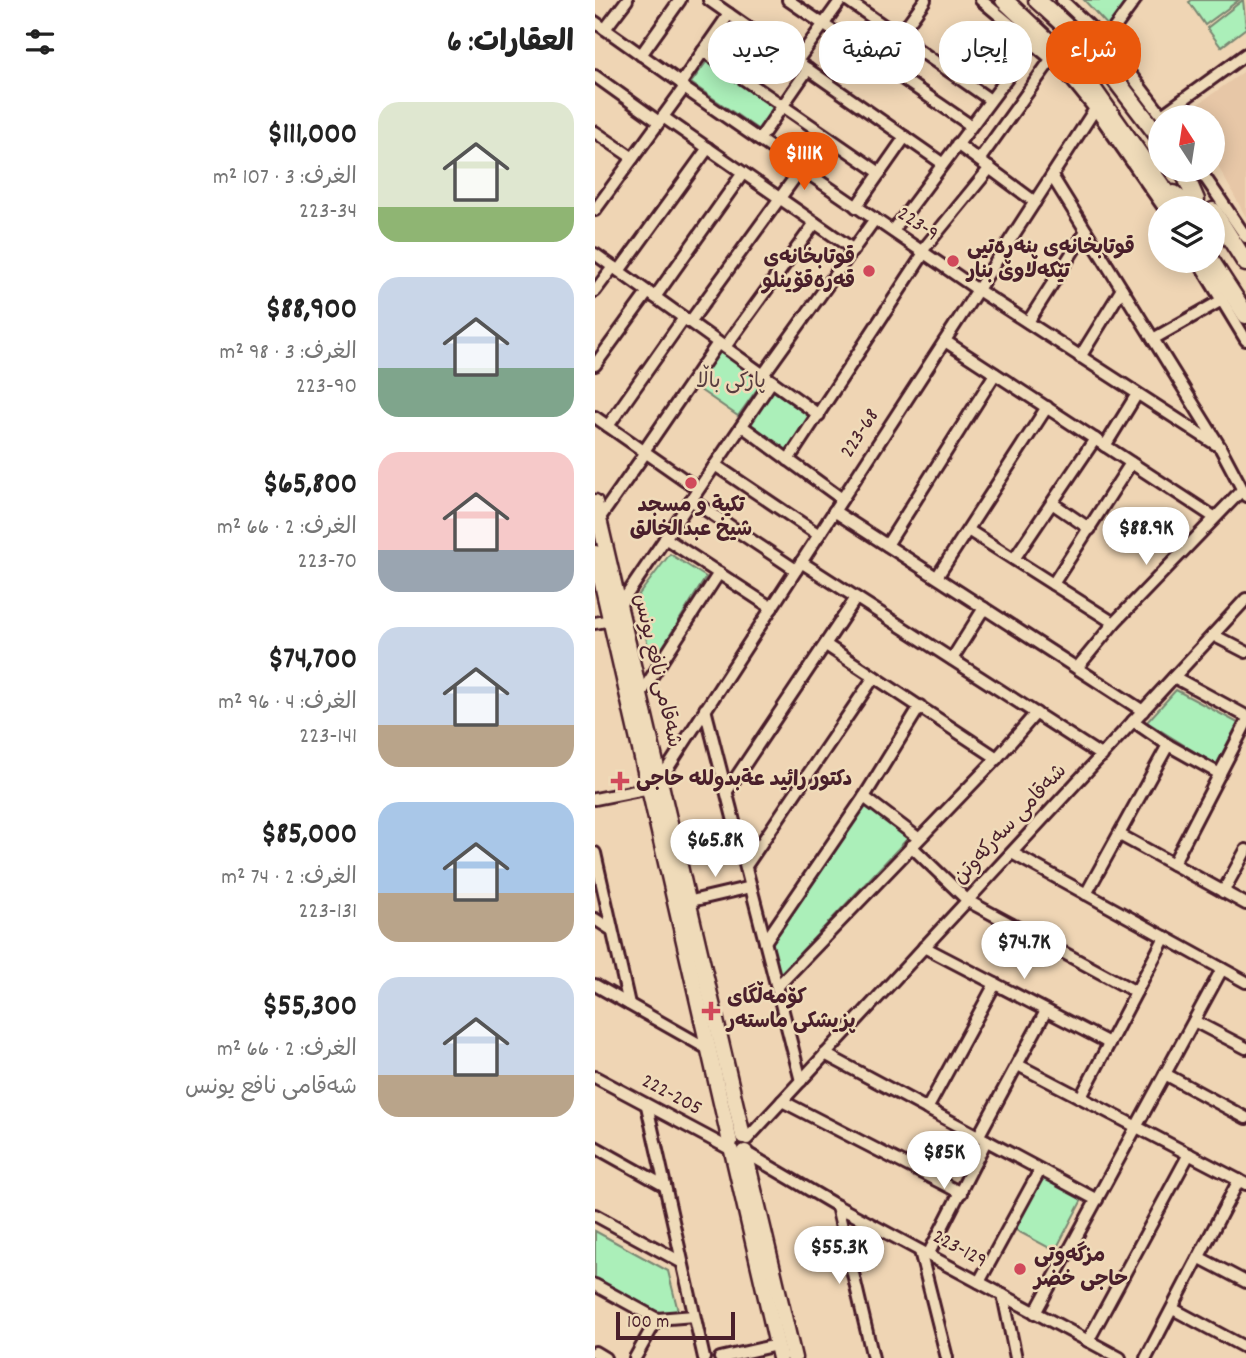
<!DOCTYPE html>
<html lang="ar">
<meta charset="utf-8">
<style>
:root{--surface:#fff;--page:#f6f6f6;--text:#222;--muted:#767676;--accent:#ea580c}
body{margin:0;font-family:Dekko,"Playpen Sans Arabic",sans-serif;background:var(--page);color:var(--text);direction:rtl;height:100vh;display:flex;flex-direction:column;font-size:26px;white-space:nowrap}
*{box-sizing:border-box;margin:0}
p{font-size:23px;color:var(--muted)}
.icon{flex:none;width:38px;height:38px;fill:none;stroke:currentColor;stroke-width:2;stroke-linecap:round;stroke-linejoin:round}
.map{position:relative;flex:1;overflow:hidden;direction:ltr}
.panel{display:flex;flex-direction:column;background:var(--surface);width:595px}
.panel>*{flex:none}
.hud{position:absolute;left:21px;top:21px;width:525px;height:63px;direction:rtl;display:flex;gap:14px}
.needle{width:46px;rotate:348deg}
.fabs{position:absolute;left:553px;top:105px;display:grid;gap:14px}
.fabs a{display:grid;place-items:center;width:77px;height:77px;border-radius:50%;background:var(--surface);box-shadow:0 4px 18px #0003;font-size:35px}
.scale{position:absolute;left:21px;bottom:18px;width:119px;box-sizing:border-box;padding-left:7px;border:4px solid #4a1f2b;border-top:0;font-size:19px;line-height:24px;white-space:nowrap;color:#4a1f2b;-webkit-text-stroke:5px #efdbb9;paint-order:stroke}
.price{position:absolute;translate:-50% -60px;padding:0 16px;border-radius:24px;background:#fff;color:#222;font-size:23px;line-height:46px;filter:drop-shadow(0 2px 4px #0008)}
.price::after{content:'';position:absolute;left:50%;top:42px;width:21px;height:16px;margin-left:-10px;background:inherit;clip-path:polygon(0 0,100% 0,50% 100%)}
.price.current{background:var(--accent);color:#fff}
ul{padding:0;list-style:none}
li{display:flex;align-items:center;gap:21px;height:175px;padding:0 21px}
li span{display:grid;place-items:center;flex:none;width:196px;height:140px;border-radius:21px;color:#555}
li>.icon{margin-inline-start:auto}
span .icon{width:84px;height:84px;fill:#fffc;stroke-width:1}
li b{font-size:30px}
h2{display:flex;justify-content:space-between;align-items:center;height:84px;padding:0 21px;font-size:30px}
.pill{padding:0 24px;border-radius:28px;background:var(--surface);box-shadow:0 4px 18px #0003;font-size:24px;line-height:63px}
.pill.current{background:var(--accent);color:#fff}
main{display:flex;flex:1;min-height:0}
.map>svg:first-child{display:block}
.built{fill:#e7c7a7}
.green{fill:#abefb9;stroke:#7a8772;stroke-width:2}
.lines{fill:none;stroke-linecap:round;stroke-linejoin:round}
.minor-casing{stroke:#4a1f2b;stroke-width:16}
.major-casing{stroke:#4a1f2b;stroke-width:19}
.highway-casing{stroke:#4a1f2b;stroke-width:21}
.minor{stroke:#efdbb9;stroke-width:10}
.major{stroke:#efdbb9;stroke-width:14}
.highway{stroke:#efdbb9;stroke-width:16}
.poi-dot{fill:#d1495b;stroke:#efdbb9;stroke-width:2.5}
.labels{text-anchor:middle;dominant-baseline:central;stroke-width:5;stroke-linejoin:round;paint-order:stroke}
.street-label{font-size:21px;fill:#4a1f2b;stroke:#efdbb9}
.poi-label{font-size:21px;font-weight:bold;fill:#4a1f2b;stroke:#efdbb9;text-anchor:start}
.park-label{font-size:21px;fill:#593e40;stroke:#efdbb9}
</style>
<main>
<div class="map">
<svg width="651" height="1358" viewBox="0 0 651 1358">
<rect width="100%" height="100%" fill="#efd5b4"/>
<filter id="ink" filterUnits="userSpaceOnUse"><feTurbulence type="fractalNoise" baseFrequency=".0143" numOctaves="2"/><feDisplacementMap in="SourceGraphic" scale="14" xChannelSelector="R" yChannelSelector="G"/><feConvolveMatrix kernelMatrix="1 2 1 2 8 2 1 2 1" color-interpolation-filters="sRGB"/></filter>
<g filter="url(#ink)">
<path class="built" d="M651 70V217L618 157V117H595L592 112Z"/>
<g class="green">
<path d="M489 0H533L534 1 516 29Z"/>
<path d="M597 0H644L610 25 594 2Z"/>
<path d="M648 0 651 28 626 47 612 28Z"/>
<path d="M112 61 180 106 164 130 96 83Z"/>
<path d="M124 346 170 378 143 416 98 385Z"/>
<path d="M177 390 215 416 192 451 153 423Z"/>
<path d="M75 554 111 577 57 664 42 597Z"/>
<path d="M581 690 643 723 621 765 552 722Z"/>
<path d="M268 802 315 836 185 974 171 944Z"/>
<path d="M449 1172 490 1194 460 1251 419 1229Z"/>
<path d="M0 1231 73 1271 83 1311 59 1314 0 1282Z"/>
</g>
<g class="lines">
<defs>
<g id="minor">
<path d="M114 0 347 163"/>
<path d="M193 0 375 125"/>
<path d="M252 0 394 99"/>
<path d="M386 0 466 67 500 109 569 208"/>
<path d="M467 0 510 41 568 117"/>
<path d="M0 22 86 83 89 88 383 290 625 447"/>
<path d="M10 29 32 0"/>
<path d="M304 36 330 0"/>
<path d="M510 41 540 0"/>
<path d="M108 51 285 173"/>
<path d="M46 55 85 0"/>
<path d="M202 61 246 0"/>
<path d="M0 76 64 122"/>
<path d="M86 83 134 14"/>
<path d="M567 115 651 54"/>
<path d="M68 117 259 250"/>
<path d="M0 132 38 158"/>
<path d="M164 140 213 69"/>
<path d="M362 144 440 202"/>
<path d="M384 160 455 61"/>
<path d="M605 170 651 237"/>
<path d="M457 176 625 447 651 496"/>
<path d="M261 207 310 137"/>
<path d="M0 210 89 88"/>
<path d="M298 231 437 45"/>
<path d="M327 251 395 168"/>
<path d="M0 254 224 415"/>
<path d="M603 261 651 340"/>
<path d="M24 271 113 148"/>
<path d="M0 291 18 267"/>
<path d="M60 297 148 173"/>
<path d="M95 322 206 169"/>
<path d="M433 322 491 231"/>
<path d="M558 339 627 300"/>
<path d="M350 341 619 517"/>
<path d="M130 347 220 223"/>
<path d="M485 357 527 289"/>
<path d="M0 365 53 292"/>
<path d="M168 375 280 219"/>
<path d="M0 417 103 489"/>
<path d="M13 426 89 318"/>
<path d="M147 426 247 499"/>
<path d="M510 446 542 394"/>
<path d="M49 451 123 343"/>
<path d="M193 460 329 253"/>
<path d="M120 465 224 535"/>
<path d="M96 500 201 570"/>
<path d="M457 503 495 529"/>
<path d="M239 511 548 711"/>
<path d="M4 519 51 452"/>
<path d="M373 530 519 623"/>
<path d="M70 538 177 608"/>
<path d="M292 545 400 374"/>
<path d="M419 559 500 439"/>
<path d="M206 562 507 756"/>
<path d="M342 577 452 407"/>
<path d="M458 584 536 463"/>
<path d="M25 605 177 381"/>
<path d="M0 623 16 620"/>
<path d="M618 635 651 652"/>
<path d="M231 645 402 758"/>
<path d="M357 659 389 608"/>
<path d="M482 668 519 623 647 490"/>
<path d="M579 677 651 716"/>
<path d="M45 695 124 573"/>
<path d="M110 709 206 1081"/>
<path d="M538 721 573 745 625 774"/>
<path d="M65 780 500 109"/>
<path d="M132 791 261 598"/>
<path d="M269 797 323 838"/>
<path d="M0 799 55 788"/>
<path d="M525 835 651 904"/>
<path d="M316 846 373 901 541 992"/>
<path d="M0 853 34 1004"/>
<path d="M417 853 651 982"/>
<path d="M578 864 651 723"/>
<path d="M151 866 279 677"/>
<path d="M628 892 651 850"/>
<path d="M491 894 573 745"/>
<path d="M92 902 156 887"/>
<path d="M0 919 17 930"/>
<path d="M170 942 269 797 325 706"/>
<path d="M329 947 514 1043"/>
<path d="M0 985 113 1049"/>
<path d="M182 987 402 758 441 713"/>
<path d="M599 1021 651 1048"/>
<path d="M230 1054 502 1200"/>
<path d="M423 1065 651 1184"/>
<path d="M570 1074 651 1118"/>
<path d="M0 1077 135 1149"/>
<path d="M486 1097 570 937"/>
<path d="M187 1101 366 1193"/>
<path d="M52 1106 109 1358"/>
<path d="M332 1109 400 984"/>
<path d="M383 1137 451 1011"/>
<path d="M152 1139 651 599"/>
<path d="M0 1147 70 1186"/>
<path d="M150 1152 242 1206 525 1358"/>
<path d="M242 1206 278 1358"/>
<path d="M0 1215 86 1262"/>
<path d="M325 1251 352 1358"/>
<path d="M333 1255 391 1141"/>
<path d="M605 1258 651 1282"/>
<path d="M384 1282 445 1170"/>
<path d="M0 1285 62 1319 99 1316"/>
<path d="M408 1295 421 1358"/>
<path d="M578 1309 651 1348"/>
<path d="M440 1313 627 969"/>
<path d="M493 1341 594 1154"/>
<path d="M0 1352 10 1358"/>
<path d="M40 1358 62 1319"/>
<path d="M125 1358 182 1345"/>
<path d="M551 1358 644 1180"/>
</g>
<g id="major">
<path d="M0 502 148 1136"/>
<path d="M0 553 135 1142"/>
<path d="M137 1151 185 1358"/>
<path d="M150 1152 199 1358"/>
</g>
<g id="highway">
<path d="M409 0 486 72 582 208"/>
<path d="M442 0 500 53 565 138"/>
<path d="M579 194 592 206 601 200 588 170"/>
<path d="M618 211 651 263"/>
<path d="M616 261 651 315"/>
</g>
</defs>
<use href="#minor" class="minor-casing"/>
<use href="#major" class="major-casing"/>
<use href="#highway" class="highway-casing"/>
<use href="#minor" class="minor"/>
<use href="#major" class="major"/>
<use href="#highway" class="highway"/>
</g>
</g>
<g class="poi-dot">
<circle cx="358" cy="261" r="7"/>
<circle cx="274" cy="271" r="7"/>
<circle cx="96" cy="483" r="7"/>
<path d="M21.5 770.5h7v7h7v7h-7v7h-7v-7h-7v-7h7z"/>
<path d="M112.5 1000.5h7v7h7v7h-7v7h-7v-7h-7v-7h7z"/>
<circle cx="425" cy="1269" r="7"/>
</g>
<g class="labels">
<g class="street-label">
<text transform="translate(322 225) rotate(34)">223-9</text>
<text transform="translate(266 434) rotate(-57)">223-68</text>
<text transform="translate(61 671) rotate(77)">شەقامی نافع یونس</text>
<text transform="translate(416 825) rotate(-47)">شەقامی سەرکەوتن</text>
<text transform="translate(76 1096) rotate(28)">222-205</text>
<text transform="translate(364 1250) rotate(28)">223-129</text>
</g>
<g class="poi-label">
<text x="372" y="249">قوتابخانەی بنەڕەتیی<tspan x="372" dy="24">تێکەڵاوی بنار</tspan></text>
<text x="260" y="259" text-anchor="end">قوتابخانەی<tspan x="260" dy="24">قەرەقۆینلو</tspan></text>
<text x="96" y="507" text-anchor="middle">تكية و مسجد<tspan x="96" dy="24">شيخ عبدالخالق</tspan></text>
<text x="41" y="781">دكتور رائيد عةبدولله حاجى</text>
<text x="132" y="999">کۆمەڵگای<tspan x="132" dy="24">پزیشکی ماستەر</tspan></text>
<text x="439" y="1257">مزگه‌وتی<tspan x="439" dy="24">حاجی خضر</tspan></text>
</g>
<g class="park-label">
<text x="136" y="383">پارکی باڵا</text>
</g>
</g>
</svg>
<div class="fabs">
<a><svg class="needle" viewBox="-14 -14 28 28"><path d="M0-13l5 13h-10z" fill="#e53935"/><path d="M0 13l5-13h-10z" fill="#767676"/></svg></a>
<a><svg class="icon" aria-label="layers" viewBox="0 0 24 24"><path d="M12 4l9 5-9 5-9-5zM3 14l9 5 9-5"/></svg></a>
</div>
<div class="scale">100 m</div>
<b class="price current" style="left:209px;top:192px">$111K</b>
<b class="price" style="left:551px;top:567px">$88.9K</b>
<b class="price" style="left:120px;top:879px">$65.8K</b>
<b class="price" style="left:429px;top:981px">$74.7K</b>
<b class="price" style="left:349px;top:1191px">$85K</b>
<b class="price" style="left:244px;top:1286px">$55.3K</b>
<div class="hud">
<a class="pill current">شراء</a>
<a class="pill">إيجار</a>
<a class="pill">تصفية</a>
<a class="pill">جديد</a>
</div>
</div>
<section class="panel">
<h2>العقارات: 6<svg class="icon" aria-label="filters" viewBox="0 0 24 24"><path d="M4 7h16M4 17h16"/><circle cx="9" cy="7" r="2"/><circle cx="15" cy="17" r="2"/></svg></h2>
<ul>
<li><span style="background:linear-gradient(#dfe7d0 75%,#8fb573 0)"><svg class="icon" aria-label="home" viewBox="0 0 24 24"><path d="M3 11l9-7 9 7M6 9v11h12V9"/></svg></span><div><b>$111,000</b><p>الغرف: 3 · 107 m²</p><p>223-34</p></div></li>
<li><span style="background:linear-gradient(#c9d6e8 65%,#7fa58c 0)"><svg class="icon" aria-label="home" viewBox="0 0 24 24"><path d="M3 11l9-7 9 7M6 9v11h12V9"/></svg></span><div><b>$88,900</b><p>الغرف: 3 · 98 m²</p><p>223-90</p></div></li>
<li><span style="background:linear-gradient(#f6c9c9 70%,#9aa5b1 0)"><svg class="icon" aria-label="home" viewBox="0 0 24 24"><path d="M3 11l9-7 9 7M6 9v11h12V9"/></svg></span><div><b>$65,800</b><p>الغرف: 2 · 66 m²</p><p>223-70</p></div></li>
<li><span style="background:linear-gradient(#c9d6e8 70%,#b9a48a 0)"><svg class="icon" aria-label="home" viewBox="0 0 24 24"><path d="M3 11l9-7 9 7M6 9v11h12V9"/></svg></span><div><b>$74,700</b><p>الغرف: 4 · 96 m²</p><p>223-141</p></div></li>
<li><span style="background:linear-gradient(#a9c7e8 65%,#b9a48a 0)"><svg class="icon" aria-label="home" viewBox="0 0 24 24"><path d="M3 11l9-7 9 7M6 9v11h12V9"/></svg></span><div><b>$85,000</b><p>الغرف: 2 · 74 m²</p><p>223-131</p></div></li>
<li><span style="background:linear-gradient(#c9d6e8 70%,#b9a48a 0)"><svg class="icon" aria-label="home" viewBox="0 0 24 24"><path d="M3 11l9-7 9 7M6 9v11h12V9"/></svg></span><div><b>$55,300</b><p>الغرف: 2 · 66 m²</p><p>شەقامی نافع یونس</p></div></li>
</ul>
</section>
</main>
